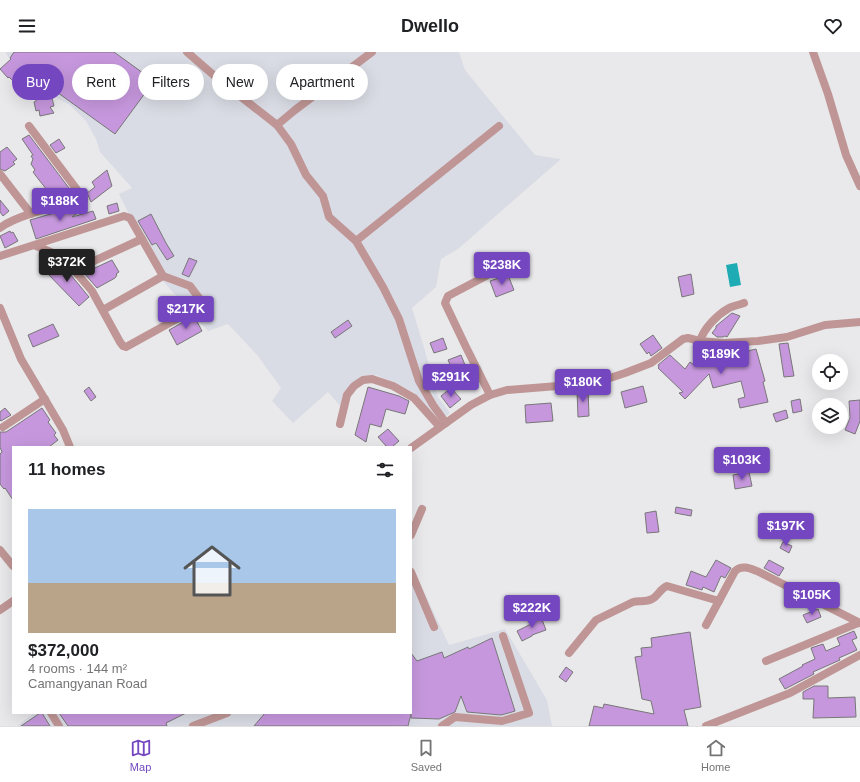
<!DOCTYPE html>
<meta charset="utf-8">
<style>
:root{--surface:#fff;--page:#f6f6f6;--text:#202124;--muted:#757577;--line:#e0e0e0;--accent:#7447c0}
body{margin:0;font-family:Arial,sans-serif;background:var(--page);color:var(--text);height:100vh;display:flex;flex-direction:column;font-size:15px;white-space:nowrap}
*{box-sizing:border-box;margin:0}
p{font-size:13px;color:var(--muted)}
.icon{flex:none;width:22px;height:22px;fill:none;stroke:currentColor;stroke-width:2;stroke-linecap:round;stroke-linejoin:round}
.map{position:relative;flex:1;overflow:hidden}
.side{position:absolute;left:12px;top:394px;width:400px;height:268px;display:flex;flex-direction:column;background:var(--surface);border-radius:0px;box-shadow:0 4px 16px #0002}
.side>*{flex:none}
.hud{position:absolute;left:12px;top:12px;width:400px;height:36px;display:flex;gap:8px}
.buttons{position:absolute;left:812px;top:302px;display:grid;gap:8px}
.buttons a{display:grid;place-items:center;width:36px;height:36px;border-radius:50%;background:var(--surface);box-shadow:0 4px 16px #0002;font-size:20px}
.price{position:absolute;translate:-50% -34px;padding:0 9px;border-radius:4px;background:var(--accent);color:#fff;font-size:13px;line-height:26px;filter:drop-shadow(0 1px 2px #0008)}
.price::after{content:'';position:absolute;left:50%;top:24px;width:12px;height:9px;margin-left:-6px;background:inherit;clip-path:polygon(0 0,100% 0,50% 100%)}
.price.active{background:#222;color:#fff}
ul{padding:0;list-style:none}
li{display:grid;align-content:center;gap:8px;height:212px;padding:0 16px}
li span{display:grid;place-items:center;height:124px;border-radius:0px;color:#555}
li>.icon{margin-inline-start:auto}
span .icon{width:72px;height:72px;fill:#fffc;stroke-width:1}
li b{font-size:17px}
h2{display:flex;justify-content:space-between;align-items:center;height:48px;padding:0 16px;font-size:17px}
.chip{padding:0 14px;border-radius:18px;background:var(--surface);box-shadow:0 4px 16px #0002;font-size:14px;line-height:36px}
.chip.active{background:var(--accent);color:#fff}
header{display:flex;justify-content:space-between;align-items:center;height:52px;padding:0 16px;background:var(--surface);font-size:18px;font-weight:700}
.dock{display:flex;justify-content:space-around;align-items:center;height:56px;border-top:1px solid var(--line);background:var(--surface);font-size:11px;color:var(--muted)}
.dock a{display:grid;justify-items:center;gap:2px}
.dock .active{color:var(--accent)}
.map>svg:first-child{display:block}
.built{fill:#dadce5}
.water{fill:#1eabb4}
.building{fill:#c697dd;stroke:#787778}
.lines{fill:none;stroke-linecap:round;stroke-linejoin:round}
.minor{stroke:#bf9695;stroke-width:8}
</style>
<header><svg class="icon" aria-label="menu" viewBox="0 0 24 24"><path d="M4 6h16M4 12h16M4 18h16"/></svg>Dwello<svg class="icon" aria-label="heart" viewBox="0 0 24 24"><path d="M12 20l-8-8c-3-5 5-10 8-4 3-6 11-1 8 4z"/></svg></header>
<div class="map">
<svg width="860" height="674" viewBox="0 0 860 674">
<rect width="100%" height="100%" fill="#e9e9eb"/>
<g class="built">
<path d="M5 0H459L465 18 535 103 561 107 458 197 441 207 436 235 412 256 423 292 438 345 450 361 440 369 413 340 395 331 376 323 351 331 341 355 328 340 293 371 272 349 281 336 258 304 228 272 208 279 161 227 119 142 132 136 100 100 96 87 86 69 70 53 53 44 35 33 10 7Z"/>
<path d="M411 512 449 593 505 577 547 648 552 674H17L34 661H411Z"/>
</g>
<path class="water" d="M737 211 741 233 730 235 726 213Z"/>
<g class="building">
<path d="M14 0H114L154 29 115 82 29 20 16 32 9 25 8 26 0 17 11 7 10 6Z"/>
<path d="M51 42 54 54 50 55 54 61 40 64 39 58 36 59 34 50 36 49V46Z"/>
<path d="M29 83 75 144 56 149 39 128 33 120 35 118 31 112 33 107 31 104 33 103 22 87Z"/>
<path d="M59 87 65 96 56 101 50 93Z"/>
<path d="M7 95 17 107 13 110 15 112 5 119 0 117V100Z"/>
<path d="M107 118 112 134 91 150 87 141 95 135 92 130Z"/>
<path d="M0 148 9 159 3 164 0 160Z"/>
<path d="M117 151 119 159 109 162 107 154Z"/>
<path d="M78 154 80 159 72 165 93 159 96 167 36 187 30 168Z"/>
<path d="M151 162 166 191 174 204 167 208 156 191 152 193 138 169Z"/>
<path d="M10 179 11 181 13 180 18 189 5 196 0 184Z"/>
<path d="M189 206 197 209 189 225 182 222Z"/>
<path d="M55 208 70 222 89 245 79 254 45 219Z"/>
<path d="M112 208 119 220 116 222 117 223 115 226 97 236 84 221Z"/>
<path d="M691 222 694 242 682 245 678 225Z"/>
<path d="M508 223 514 238 496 245 490 229Z"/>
<path d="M732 261 740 264 727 285 725 284 723 285H717L712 281 716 276V274Z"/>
<path d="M194 264 202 279 177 293 169 278Z"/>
<path d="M348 268 352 274 335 286 331 280Z"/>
<path d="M53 272 59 284 33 295 28 283Z"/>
<path d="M653 283 662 296 651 304 649 300 647 302 640 292Z"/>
<path d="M443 286 447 297 434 301 430 291Z"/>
<path d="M788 291 794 324 784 325 779 292Z"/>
<path d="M756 297 765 329 763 330 768 350 740 356 738 347 745 345 741 329 713 336 709 322 685 347 679 341 683 340 658 316 659 315 658 313 670 303 685 317 690 310 694 313 696 309 699 311 703 308 734 299 735 302Z"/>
<path d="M461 303 467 318 455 323 448 308Z"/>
<path d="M643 334 647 350 625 356 621 340Z"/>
<path d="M89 335 96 345 91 349 84 339Z"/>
<path d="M368 335 399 344 409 349 405 362 386 357 381 375 370 372 366 390 355 383Z"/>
<path d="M451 336 461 347 450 356 441 344Z"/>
<path d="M588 337 589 364 578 365 577 338Z"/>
<path d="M800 347 802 359 793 361 791 349Z"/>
<path d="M860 348V369L855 382 845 378 850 366 849 349Z"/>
<path d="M551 351 553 369 526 371 525 353Z"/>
<path d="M5 356 11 363 1 369 0 368V360Z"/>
<path d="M42 356 50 368 48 370 56 381 54 383 58 388 49 395H13V448L5 436 4 437 0 432V402L2 400 0 395V380H6Z"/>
<path d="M786 358 788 366 776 370 773 362Z"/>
<path d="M388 377 399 389 392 395H387L378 385Z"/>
<path d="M749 420 752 434 735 437 733 423Z"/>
<path d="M676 455 692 458 691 464 675 461Z"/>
<path d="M656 459 659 480 647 481 645 461Z"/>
<path d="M783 490 792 494 789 501 780 496Z"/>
<path d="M716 508 731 516 725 526 721 524 714 540 703 535 702 538 686 533 691 519 706 525Z"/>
<path d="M769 508 784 516 779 524 764 516Z"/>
<path d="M818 557 821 565 807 571 803 563Z"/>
<path d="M541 565 546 578 532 583V584L522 589 517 579 533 571 532 568Z"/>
<path d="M854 579 857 586 852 588 857 598 839 606 840 608 813 620 814 622 785 637 779 627 803 614 802 613 815 607 811 596 823 592 826 599 840 593 837 586Z"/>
<path d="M690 580 701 655 684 658 688 674H589L594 654 603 656 604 652 654 662 651 649 642 647 635 605 642 604 641 596 652 595 651 586Z"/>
<path d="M492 586 515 659 512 660 501 663 467 660 461 644 455 660 439 667 411 666V662L408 674H254L265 661H411V601L417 609 442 600 444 606 468 595 469 597Z"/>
<path d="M566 615 573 620 566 630 559 625Z"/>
<path d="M814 634H828V646L855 645 856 665 813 666 814 647H803V640Z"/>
<path d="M40 661H42L50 674H21Z"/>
<path d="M59 661H186L166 671 167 674H68Z"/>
</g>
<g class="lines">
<g class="minor">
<path d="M187 0 217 26 277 73 291 92 306 123 323 144 329 165 356 189 383 235 399 267 419 329 433 353 446 371"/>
<path d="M813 0 828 42 846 103 860 134"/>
<path d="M277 73 295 58 372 0"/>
<path d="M0 122 31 162"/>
<path d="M0 176C16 163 62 153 84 147L29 74"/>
<path d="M356 189 499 74"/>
<path d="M0 204 34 193 60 204 74 218 92 239 120 290 123 294 126 295 202 253V250L190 234 163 224 130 166 124 164 34 193"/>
<path d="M74 218 142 187"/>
<path d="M486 224 448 244 445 251 465 293 490 343"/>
<path d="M0 256 21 307 63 378 70 395"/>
<path d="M103 258 163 224"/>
<path d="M700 289C704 276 717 263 729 256 733 254 739 253 744 251"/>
<path d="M340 372 347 343 354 334 363 328 372 327 393 334 414 346 440 375"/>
<path d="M3 375 45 347"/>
<path d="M411 396 471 353 490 343 507 338 595 331 625 321 651 311 683 287 688 286 700 289 724 291 758 289 787 285 825 273 860 270"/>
<path d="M411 483 422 457"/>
<path d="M0 498 13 514"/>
<path d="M411 520 434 575"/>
<path d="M0 558 13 549"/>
<path d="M706 573 735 519C742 513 749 516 757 519L860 571"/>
<path d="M569 601 596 568 633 550C639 548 645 551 652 547 658 544 660 537 667 534L719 549"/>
<path d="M766 609 858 571"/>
<path d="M51 661 59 674"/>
<path d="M193 674 227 661"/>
<path d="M442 674 455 665 502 669 529 661 503 584"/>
<path d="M706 674 790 641 860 603"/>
</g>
</g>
</svg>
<div class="buttons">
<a><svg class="icon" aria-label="locate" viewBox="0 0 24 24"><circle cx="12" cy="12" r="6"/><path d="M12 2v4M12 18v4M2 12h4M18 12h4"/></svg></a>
<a><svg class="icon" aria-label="layers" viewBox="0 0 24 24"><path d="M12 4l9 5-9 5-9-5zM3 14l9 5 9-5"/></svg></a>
</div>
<b class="price" style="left:60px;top:170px">$188K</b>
<b class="price active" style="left:67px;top:231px">$372K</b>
<b class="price" style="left:502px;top:234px">$238K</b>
<b class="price" style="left:186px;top:278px">$217K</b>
<b class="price" style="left:721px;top:323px">$189K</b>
<b class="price" style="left:451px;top:346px">$291K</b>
<b class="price" style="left:583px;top:351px">$180K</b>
<b class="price" style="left:742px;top:429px">$103K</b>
<b class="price" style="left:786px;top:495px">$197K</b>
<b class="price" style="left:812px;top:564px">$105K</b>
<b class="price" style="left:532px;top:577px">$222K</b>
<div class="hud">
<a class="chip active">Buy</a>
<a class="chip">Rent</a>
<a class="chip">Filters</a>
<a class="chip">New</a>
<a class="chip">Apartment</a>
</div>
<section class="side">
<h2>11 homes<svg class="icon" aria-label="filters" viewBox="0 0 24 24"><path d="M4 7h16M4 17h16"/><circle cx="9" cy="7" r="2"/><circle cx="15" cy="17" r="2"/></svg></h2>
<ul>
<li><span style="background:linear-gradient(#a9c7e8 60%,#b9a48a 0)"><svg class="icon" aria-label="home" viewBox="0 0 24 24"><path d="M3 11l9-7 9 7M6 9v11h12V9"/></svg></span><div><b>$372,000</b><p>4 rooms · 144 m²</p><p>Camangyanan Road</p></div></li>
</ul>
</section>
</div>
<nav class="dock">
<a class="active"><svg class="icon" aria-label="map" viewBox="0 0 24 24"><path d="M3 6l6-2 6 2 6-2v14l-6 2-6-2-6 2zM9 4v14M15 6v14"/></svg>Map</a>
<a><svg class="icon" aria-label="saved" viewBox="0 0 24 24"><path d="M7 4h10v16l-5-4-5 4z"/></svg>Saved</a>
<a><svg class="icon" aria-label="home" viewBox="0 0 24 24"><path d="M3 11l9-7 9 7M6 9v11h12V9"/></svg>Home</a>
</nav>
